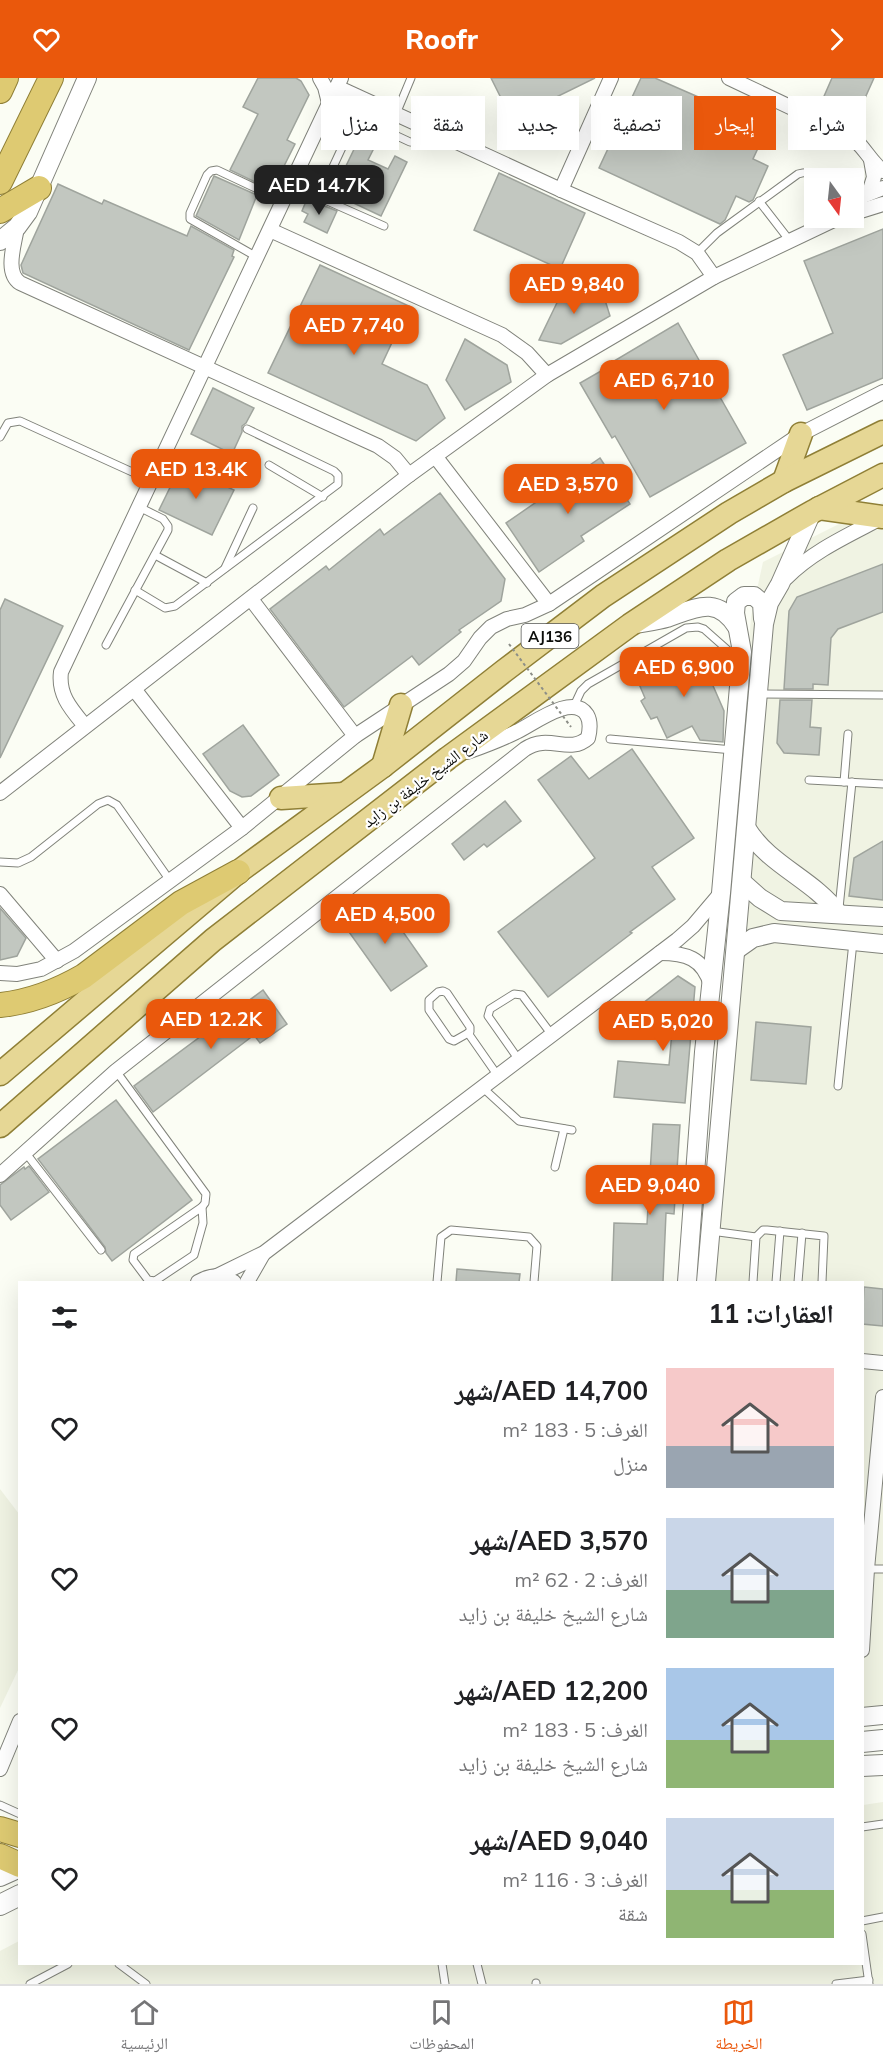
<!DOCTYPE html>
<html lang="ar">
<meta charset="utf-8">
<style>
:root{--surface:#fff;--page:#f6f6f6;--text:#202124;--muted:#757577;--line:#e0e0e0;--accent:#ea580c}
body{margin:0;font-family:Mulish,"Noto Naskh Arabic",sans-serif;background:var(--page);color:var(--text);direction:rtl;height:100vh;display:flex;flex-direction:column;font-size:22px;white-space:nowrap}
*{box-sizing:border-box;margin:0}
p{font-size:20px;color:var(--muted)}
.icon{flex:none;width:33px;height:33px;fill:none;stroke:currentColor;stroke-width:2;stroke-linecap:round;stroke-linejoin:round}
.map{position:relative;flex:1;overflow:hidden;direction:ltr}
.details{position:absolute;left:18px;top:1203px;width:846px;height:684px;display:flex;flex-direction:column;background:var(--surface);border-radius:0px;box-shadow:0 6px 24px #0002;direction:rtl}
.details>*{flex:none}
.banner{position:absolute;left:18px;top:18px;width:848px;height:54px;direction:rtl;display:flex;gap:12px}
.needle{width:39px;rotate:165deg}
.fabs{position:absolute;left:804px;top:90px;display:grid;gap:12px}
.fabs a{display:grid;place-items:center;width:60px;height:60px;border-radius:0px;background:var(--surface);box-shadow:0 6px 24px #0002;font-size:30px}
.price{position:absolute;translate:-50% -51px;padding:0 14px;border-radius:12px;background:var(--accent);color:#fff;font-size:20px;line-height:39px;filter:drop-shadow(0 2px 3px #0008)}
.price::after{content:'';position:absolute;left:50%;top:36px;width:18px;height:14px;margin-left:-9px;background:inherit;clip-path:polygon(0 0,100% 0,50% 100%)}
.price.active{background:#222;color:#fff}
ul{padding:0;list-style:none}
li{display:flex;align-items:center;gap:18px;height:150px;padding:0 30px}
li span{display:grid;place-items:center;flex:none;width:168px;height:120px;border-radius:0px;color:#555}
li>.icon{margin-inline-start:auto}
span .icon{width:72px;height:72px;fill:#fffc;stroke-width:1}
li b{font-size:26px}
h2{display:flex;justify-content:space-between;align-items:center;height:72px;padding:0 30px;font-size:26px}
.chip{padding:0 21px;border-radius:0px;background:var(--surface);box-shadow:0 6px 24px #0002;font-size:21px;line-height:54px}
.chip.active{background:var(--accent);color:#fff}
header{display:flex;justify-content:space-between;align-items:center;height:78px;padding:0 30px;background:var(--accent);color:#fff;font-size:27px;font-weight:800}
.tab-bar{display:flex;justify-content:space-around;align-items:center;height:84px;border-top:2px solid var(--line);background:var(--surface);font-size:16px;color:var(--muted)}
.tab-bar a{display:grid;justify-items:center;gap:3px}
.tab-bar .active{color:var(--accent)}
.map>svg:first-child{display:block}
.built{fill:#f0f3e3}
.building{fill:#c2c7c0;stroke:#9fa49d;stroke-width:1.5}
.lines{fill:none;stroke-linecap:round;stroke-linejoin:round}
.service-casing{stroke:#81837b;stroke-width:9}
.minor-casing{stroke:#81837b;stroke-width:16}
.tertiary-casing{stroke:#81837b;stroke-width:20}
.secondary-casing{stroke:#81837b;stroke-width:22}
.primary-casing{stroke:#8f7f36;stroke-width:25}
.trunk-casing{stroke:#8f7f36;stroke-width:26}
.service{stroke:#fff;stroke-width:7}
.minor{stroke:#fff;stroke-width:14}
.tertiary{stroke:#fff;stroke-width:18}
.secondary{stroke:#fff;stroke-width:20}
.primary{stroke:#e6d795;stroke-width:22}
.trunk{stroke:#deca72;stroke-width:24}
.path-bridge{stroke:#8c8e87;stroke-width:2;stroke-dasharray:3 3;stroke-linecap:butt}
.labels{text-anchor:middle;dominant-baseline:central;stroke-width:4.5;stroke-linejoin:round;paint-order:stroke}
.shield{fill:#fff;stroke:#555654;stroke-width:1.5}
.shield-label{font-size:15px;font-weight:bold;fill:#0c0d0a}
.street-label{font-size:16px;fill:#0c0d0a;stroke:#fff}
</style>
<header><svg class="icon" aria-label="forward" viewBox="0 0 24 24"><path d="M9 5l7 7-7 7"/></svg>Roofr<svg class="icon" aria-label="heart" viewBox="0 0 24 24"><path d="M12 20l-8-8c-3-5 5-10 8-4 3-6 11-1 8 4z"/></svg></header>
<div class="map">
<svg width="883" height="1906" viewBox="0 0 883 1906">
<rect width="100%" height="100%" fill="#fbfdf4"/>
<g class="built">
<path d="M883 424V1645L863 1647 862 1204H700L751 539 763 484Z"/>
<path d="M0 1411 19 1436 20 1588 0 1630Z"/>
<path d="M883 1724V1906H0V1873L19 1863 20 1886H862L863 1727Z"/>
</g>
<g class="building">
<path d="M258 0H296L301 3 309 17 287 62 295 66 272 112 230 92 258 36 243 29Z"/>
<path d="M491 0H595L546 24 556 44 531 56 519 31 509 36Z"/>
<path d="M641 0H655L728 32 720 50 740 59 747 44 766 53 753 81 768 88 753 122 749 124 736 118 725 142 720 146 599 90Z"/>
<path d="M832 0H874L852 49 818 32Z"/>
<path d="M359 61 375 68 368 82 388 91 395 78 407 84 381 138 343 120 342 123 331 119Z"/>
<path d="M499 95 585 135 560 191 474 152Z"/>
<path d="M214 98 257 117 239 162 196 138Z"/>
<path d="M58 106 102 126 104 122 187 158 191 148 234 172 232 178 234 179 189 272 23 195 21 187Z"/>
<path d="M307 121 337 133 327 155 304 144 308 136 302 133Z"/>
<path d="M883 151V300L807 332 783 277 833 255 804 183Z"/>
<path d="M320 187 409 228 382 286 427 307 445 340 416 363 268 295Z"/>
<path d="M567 204 605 222 610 238 561 266 539 262Z"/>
<path d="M678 245 746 365 650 419 615 358 612 360 580 305 615 285 614 283Z"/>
<path d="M465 261 507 287 511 304 465 332 446 302Z"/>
<path d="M213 310 254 330 246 345 242 348V354L232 376 191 356Z"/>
<path d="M600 380 630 426 581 458 584 463 539 494 506 445Z"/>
<path d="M181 387 234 412 212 457 159 432Z"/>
<path d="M440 415 505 501 501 523 459 552 461 554 419 587 412 578 344 629 270 531 326 488 329 492 380 451 384 457Z"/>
<path d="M883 486V534L838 551 831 560 828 607 813 606V611H784L789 533 797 519Z"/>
<path d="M5 521 63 548 0 680V532Z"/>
<path d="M697 571 724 633 723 664 700 662 692 648 667 660 657 639 651 641 641 623 645 620 636 599Z"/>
<path d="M780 622H812L810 649 821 650 819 677 784 675 777 665Z"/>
<path d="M243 647 279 697 251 718 242 719 230 713 203 676Z"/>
<path d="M632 671 694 760 652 789 675 821 630 854 632 855 548 919 498 854 595 780 538 702 571 678 589 701Z"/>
<path d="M505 723 521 743 487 769 484 766 464 782 452 766Z"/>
<path d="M883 763V822L849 818 854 780Z"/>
<path d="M380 821 427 888 391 913 344 847Z"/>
<path d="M0 830 26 860 17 878 0 882Z"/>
<path d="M678 898 695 909 685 1025 614 1019 618 983 669 987 674 932 638 929Z"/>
<path d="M263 912 287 946 260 965 254 957 153 1034 134 1008Z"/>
<path d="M756 944 811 949 806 1006 751 1002Z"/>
<path d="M116 1022 192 1122 112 1183 106 1175 105 1169 38 1081Z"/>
<path d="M653 1046 680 1047 674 1136 666 1135 663 1204H612L614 1145 647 1146Z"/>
<path d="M29 1088 49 1114 11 1142 0 1127V1107L24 1089 25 1091Z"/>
<path d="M457 1191 520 1196 519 1204H456Z"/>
<path d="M864 1209 883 1211V1248L862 1246Z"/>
</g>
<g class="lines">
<defs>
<g id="service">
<path d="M396 36 411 0"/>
<path d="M291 107 384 148"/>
<path d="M319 119 352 48 367 44 410 64"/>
<path d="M759 123 790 163"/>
<path d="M697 175 717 155 798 96C809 93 816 95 826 100"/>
<path d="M257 179 190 141V135L207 97 211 93 217 92 283 123"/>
<path d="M0 359 8 345 20 343 152 403"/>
<path d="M269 387 323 419"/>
<path d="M155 477 207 505"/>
<path d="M225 490 253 430"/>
<path d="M135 512 165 530 175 528 338 406V397L334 393 247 351"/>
<path d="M106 567 168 452V448L163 441 139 429"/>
<path d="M758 616 883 617"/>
<path d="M574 628 581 613 588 606 686 550 698 549 704 551 739 582"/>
<path d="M610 661 733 672"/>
<path d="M809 702 883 706"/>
<path d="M844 704 848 656"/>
<path d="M0 784 18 785 31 779 98 726 108 722 117 727 171 804"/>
<path d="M839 830 852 704"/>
<path d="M443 913 447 915 470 949V954L454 963 449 961 429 932V922L438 914Z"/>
<path d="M468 955 498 998"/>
<path d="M519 982 488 938 490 931 514 916 522 917 552 957"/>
<path d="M116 993 206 1116 205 1125 202 1129"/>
<path d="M838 1008 853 864"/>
<path d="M483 1010 519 1043 572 1052"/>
<path d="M25 1074 101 1172"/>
<path d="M555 1089 564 1051"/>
<path d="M202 1129 203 1145 194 1177 155 1203 148 1202 133 1182 134 1176Z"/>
<path d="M711 1153 756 1159"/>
<path d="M437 1204 441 1159 451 1152 529 1159 537 1168 534 1204"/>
<path d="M753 1204 756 1159 763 1152H767L824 1158 822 1204"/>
<path d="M776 1204 780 1153"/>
<path d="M798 1204 802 1155"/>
<path d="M867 1491H883"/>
<path d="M0 1727 20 1736"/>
<path d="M862 1749 883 1746"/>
<path d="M862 1843 883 1839"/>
<path d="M862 1856 869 1906"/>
<path d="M119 1886 146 1906"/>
<path d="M442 1886 445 1906"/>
<path d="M477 1886 482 1906"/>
<path d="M536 1905V1906"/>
<path d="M30 1906 68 1886"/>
<path d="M836 1906 869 1902"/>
</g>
<g id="minor">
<path d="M320 0 325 9 329 25"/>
<path d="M729 0 847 56C864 66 868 82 883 93"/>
<path d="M337 9 561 112 679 164 697 175 714 199"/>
<path d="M561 112 611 0"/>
<path d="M869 115 874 99 871 82"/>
<path d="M854 126 863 118 883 110"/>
<path d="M854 135 883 126"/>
<path d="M17 149C15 165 4 194 20 205L378 368 395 380 409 397"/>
<path d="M270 152 502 257 527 275 547 297"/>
<path d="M435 378 549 526"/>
<path d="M786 500C813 473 847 458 881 440"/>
<path d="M251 521 355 658"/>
<path d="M134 611 242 750"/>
<path d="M85 648C71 631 58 617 61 594L341 0"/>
<path d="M0 715 409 397 547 297 714 199 838 140"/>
<path d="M0 816 57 883"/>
<path d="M660 875C686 875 703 880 711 907"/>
<path d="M0 895 17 896 41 891 74 873 242 750 355 658 449 596 464 583 480 560 491 549 507 541 525 537 549 526 801 356 883 314"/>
<path d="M0 1097 116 993 525 671C549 655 569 677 588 660 590 652 591 644 587 637 573 614 532 647 516 654 500 662 484 668 467 674"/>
<path d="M217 1198 264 1175 677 862 693 848 721 815"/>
<path d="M198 1204C210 1197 222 1196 234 1204"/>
<path d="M247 1204 263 1176"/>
<path d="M862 1283 883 1285"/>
<path d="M862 1572 867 1491 883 1319"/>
<path d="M0 1691 20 1643"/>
</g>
<g id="tertiary">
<path d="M0 163 17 149 28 134 87 0"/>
<path d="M635 546C646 544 657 543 667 540 696 530 717 517 737 549"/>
<path d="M747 751C769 787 814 802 838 835"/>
<path d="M742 804 760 820 781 833 883 839"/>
<path d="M736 872 753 860 774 855 883 866"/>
<path d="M687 1204 704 974 721 815 742 574 735 535 736 524 744 518H754L762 525 763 541"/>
<path d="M706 1204 764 546 769 525 780 506 812 434"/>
<path d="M862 1639 883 1637"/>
</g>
<g id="secondary">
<path d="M862 1664 883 1662"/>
<path d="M862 1688 883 1687"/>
<path d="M0 1798 20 1789"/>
<path d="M0 1827 20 1817"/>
</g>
<g id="primary">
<path d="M784 403 801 356"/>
<path d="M819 430 883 439"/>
<path d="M383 688 401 627"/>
<path d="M281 720 344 716"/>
<path d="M0 996 238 794 383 688 504 593 603 518 729 435 784 403 883 354"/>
<path d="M0 1048 213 862 448 680 630 547 728 482 812 434 883 397"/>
</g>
<g id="trunk">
<path d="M0 13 6 0"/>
<path d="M0 104 51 0"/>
<path d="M0 133 39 110"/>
<path d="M0 927C31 924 58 913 84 898L181 825 238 794"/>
<path d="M0 1751 20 1757"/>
<path d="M0 1778 20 1787"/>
</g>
</defs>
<use href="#service" class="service-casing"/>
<use href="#minor" class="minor-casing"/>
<use href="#tertiary" class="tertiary-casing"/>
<use href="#secondary" class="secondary-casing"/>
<use href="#primary" class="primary-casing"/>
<use href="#trunk" class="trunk-casing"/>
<use href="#service" class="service"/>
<use href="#minor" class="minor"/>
<use href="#tertiary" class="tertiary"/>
<use href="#secondary" class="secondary"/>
<use href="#primary" class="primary"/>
<use href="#trunk" class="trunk"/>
<path class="path-bridge" d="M509 566 571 649"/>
</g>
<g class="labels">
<rect class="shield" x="521.5" y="546" width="57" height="24" rx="4.5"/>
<g class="shield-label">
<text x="550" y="558">AJ136</text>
</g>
<g class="street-label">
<text transform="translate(425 700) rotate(-37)">شارع الشيخ خليفة بن زايد</text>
</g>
</g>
</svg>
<div class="fabs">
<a><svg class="needle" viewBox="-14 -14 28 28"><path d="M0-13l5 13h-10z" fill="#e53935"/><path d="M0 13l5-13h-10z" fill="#757577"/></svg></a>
</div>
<b class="price active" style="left:319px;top:138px">AED 14.7K</b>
<b class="price" style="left:574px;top:237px">AED 9,840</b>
<b class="price" style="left:354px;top:278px">AED 7,740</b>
<b class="price" style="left:664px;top:333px">AED 6,710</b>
<b class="price" style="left:196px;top:422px">AED 13.4K</b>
<b class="price" style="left:568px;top:437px">AED 3,570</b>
<b class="price" style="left:684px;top:620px">AED 6,900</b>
<b class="price" style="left:385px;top:867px">AED 4,500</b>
<b class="price" style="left:211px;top:972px">AED 12.2K</b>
<b class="price" style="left:663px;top:974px">AED 5,020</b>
<b class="price" style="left:650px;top:1138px">AED 9,040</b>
<div class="banner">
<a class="chip">شراء</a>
<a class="chip active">إيجار</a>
<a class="chip">تصفية</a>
<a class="chip">جديد</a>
<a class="chip">شقة</a>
<a class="chip">منزل</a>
</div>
<section class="details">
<h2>العقارات: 11<svg class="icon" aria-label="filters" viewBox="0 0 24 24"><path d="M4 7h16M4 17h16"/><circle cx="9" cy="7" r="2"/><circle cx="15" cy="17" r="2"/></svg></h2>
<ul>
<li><span style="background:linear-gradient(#f6c9c9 65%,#9aa5b1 0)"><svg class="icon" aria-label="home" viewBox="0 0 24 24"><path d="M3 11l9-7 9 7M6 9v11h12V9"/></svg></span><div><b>AED 14,700/شهر</b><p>الغرف: 5 · 183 m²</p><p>منزل</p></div><svg class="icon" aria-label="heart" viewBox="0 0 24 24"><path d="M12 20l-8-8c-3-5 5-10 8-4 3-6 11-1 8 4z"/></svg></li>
<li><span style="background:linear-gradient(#c9d6e8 60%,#7fa58c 0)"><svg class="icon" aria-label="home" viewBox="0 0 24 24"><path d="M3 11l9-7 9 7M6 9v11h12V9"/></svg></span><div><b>AED 3,570/شهر</b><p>الغرف: 2 · 62 m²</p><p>شارع الشيخ خليفة بن زايد</p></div><svg class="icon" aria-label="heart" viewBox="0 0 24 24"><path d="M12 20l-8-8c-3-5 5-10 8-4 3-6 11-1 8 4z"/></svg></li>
<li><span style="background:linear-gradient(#a9c7e8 60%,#8fb573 0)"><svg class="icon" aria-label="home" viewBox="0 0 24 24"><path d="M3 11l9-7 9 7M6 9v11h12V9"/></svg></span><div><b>AED 12,200/شهر</b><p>الغرف: 5 · 183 m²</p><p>شارع الشيخ خليفة بن زايد</p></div><svg class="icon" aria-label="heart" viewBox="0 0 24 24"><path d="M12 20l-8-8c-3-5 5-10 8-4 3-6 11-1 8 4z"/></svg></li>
<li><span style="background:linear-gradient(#c9d6e8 60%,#8fb573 0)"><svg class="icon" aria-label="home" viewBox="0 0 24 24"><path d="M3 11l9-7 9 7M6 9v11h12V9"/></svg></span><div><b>AED 9,040/شهر</b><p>الغرف: 3 · 116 m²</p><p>شقة</p></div><svg class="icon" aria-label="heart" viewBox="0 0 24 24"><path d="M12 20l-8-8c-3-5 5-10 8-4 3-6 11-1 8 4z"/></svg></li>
</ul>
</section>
</div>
<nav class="tab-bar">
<a class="active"><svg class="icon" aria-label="map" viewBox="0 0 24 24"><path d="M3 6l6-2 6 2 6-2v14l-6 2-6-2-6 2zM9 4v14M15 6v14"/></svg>الخريطة</a>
<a><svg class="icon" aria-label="saved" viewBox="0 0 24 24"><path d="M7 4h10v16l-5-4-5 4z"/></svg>المحفوظات</a>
<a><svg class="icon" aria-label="home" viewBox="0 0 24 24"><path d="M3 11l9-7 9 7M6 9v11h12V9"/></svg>الرئيسية</a>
</nav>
